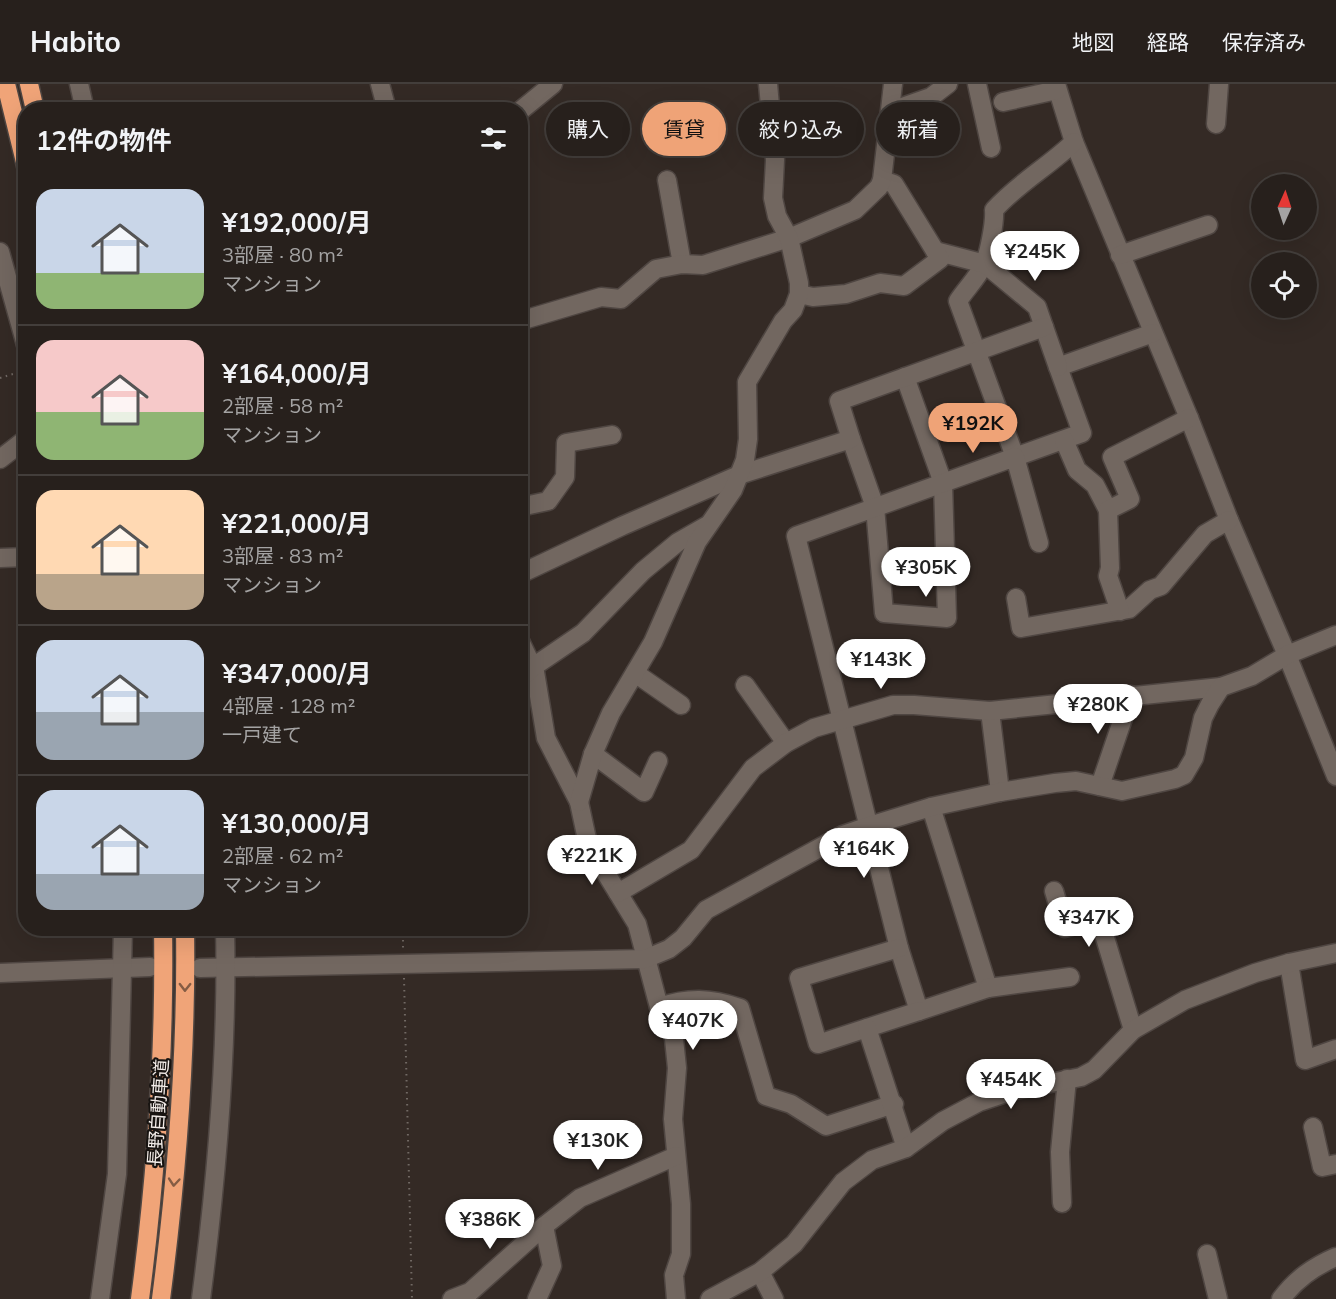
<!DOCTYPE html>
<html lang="ja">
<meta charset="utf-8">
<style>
:root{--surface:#27201c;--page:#332d29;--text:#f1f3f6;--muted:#a4a3a3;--line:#433e3b;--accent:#efa377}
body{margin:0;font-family:Mulish,"Noto Sans JP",sans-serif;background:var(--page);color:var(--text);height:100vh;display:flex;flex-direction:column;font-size:22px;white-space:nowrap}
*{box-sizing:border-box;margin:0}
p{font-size:20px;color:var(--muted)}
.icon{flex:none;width:33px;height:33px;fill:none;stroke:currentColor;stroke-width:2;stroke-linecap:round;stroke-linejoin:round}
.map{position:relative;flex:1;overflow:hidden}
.side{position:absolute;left:18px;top:18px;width:510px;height:834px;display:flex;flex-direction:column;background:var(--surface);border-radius:24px;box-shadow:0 6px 24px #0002,0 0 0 2px var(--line)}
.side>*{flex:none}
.top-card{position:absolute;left:546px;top:18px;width:570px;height:54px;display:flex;gap:12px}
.needle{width:39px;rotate:3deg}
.controls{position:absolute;left:1251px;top:90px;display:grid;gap:12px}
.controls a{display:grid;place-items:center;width:66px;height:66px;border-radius:50%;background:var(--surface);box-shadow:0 6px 24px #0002,0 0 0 2px var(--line);font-size:30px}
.price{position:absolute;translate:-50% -51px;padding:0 14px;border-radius:21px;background:#fff;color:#222;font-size:20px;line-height:39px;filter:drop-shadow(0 2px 3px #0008)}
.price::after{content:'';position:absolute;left:50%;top:36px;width:18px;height:14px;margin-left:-9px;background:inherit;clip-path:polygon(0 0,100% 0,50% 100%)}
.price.selected{background:var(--accent);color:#111}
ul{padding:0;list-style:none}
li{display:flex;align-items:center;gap:18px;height:150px;padding:0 18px}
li+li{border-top:2px solid var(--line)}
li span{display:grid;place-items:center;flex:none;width:168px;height:120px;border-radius:18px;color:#555}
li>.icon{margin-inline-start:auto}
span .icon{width:72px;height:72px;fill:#fffc;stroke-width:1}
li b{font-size:26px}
h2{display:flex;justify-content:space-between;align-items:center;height:72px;padding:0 18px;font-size:26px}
.chip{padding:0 21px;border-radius:27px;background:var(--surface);box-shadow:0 6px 24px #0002,0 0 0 2px var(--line);font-size:21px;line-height:54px}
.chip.selected{background:var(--accent);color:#111}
header{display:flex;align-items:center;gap:36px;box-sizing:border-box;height:84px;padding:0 30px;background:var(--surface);border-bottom:2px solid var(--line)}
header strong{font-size:28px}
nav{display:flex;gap:33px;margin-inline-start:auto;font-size:21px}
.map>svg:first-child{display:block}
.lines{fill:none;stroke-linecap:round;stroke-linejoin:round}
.minor-casing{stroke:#4f4642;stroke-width:21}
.highway-casing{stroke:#4f4642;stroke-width:21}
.path{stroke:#716964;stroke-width:2;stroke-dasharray:1.5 4.5;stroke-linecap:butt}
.minor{stroke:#726760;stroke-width:18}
.highway{stroke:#f0a478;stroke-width:18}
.oneway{stroke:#845c44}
.labels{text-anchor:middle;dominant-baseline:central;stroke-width:4.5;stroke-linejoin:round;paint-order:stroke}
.street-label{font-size:18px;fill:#f2ece8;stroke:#181411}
</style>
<header>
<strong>Habito</strong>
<nav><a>地図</a><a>経路</a><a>保存済み</a></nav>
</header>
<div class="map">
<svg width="1336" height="1215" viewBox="0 0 1336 1215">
<rect width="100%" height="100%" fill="#342a25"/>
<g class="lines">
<defs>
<g id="minor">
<path d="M79 0 85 26"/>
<path d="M380 0 387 26"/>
<path d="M977 0 991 64"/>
<path d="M1056 0 1074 58 1189 334 1229 436 1287 571 1336 692"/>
<path d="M1003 18 1057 6"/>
<path d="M520 27 553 0"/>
<path d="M891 27 931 13 948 0"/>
<path d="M1216 40 1219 0"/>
<path d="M1074 58C1049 82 1017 100 994 126 995 138 989 171 983 182 977 194 966 205 958 217L1015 373 1082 349 1058 283 1153 249"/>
<path d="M667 96 682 180"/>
<path d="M935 167 985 180 1037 223 1058 283"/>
<path d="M0 168 26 261"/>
<path d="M1120 171 1208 141"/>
<path d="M799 210 813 213 846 210 880 199 904 202 940 175 894 100 882 96"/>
<path d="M520 237 601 213 621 215 656 185 682 180 703 181 789 154 855 126 879 103 882 96 893 0"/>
<path d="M851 355 875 423 884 529 947 534 943 399 905 293"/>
<path d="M1064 356 1077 386 1095 401 1108 426"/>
<path d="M0 375 26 355"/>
<path d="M520 423 548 417 565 393 566 359 612 351"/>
<path d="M0 474 26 473"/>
<path d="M520 490 622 442 739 391 851 355 839 317 1044 243"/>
<path d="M1016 514 1021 544 1129 525 1150 506 1161 502 1205 450 1229 436"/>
<path d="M1120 527 1108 492 1110 484 1108 426 1130 415 1112 373 1189 334"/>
<path d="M520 557 535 588 546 654 579 718 588 760 637 840 659 923 673 945 677 984 673 1035 681 1120V1170L674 1191 676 1215"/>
<path d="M635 589 681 621"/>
<path d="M520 595 533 583 583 549 643 487 678 458 706 442"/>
<path d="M745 601 786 659"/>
<path d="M990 627 1000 708"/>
<path d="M593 670 644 708 658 677"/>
<path d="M1100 702 1131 611"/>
<path d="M579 718 593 670 611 629 653 558 697 458 733 406 745 376 748 355 747 298 783 237 793 226 799 210V199L789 154 777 132 773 114 775 76 768 0"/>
<path d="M931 723 988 904 919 927 899 864 796 452 1015 373 1039 459"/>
<path d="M1054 807 1065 844 1099 834 1133 946"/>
<path d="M618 809 691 766 753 684 786 659 814 644 893 621H914L990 627 1221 603"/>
<path d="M899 864 799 894 818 960 919 927"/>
<path d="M1289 879 1305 976 1336 965"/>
<path d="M200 884 645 875 669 865 683 854 706 826 843 751 869 742 931 723 1000 708 1055 699 1076 697 1122 707 1175 695 1184 691 1194 674 1203 634 1210 620 1221 603 1252 592 1287 571 1336 551"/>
<path d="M0 889 150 883"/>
<path d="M988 904 1070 893"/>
<path d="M659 923C689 913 710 914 740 924L766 1012 791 1020 826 1042 894 1020"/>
<path d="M867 944 906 1064"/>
<path d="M1313 1043 1322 1083 1336 1080"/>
<path d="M1062 1119 1060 1068 1067 995"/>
<path d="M1207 1170 1218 1215"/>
<path d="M760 1188 774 1215"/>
<path d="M100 1215 117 1090 123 844"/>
<path d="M201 1215C217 1092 228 968 225 844"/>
<path d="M452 1215 470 1208 544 1142 580 1114 676 1072"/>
<path d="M537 1215 552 1182 544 1142"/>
<path d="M710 1215 760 1188 794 1160 843 1098 872 1076 906 1064 943 1037 979 1018 1015 1006 1081 993 1094 986 1133 946 1185 916 1255 889 1289 879 1336 869"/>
<path d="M1281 1215C1296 1195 1313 1183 1336 1173"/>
</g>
<g id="highway">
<path d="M6 0 26 82"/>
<path d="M29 0 35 26"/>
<path d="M140 1215C156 1093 165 968 163 844"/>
<path d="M161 1215C177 1092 187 969 185 844"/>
</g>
</defs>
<use href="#minor" class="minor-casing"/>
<use href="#highway" class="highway-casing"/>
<g class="path">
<path d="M0 294 26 286"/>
<path d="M403 844V864"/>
<path d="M404 894 412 1215"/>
</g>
<use href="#minor" class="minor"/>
<use href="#highway" class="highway"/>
</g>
<defs><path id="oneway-chevron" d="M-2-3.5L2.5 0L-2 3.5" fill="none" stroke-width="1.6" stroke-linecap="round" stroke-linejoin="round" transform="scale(1.5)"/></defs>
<g class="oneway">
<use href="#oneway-chevron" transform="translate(185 903) rotate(91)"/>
<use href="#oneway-chevron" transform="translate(174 1098) rotate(95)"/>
</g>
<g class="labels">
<g class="street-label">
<text transform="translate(158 1029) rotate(-86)">長野自動車道</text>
</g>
</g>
</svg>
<div class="controls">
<a><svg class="needle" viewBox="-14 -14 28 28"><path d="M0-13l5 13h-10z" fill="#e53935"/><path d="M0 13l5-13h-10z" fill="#a4a3a3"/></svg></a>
<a><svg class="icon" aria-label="locate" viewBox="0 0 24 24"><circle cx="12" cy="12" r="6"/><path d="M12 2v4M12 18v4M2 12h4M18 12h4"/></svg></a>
</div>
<b class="price" style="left:1035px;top:198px">¥245K</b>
<b class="price selected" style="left:973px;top:370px">¥192K</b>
<b class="price" style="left:926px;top:514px">¥305K</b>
<b class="price" style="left:881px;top:606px">¥143K</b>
<b class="price" style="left:1098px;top:651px">¥280K</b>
<b class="price" style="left:864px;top:795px">¥164K</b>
<b class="price" style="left:592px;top:802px">¥221K</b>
<b class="price" style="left:1089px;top:864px">¥347K</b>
<b class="price" style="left:693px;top:967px">¥407K</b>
<b class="price" style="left:1011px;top:1026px">¥454K</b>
<b class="price" style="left:598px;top:1087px">¥130K</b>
<b class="price" style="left:490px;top:1166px">¥386K</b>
<div class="top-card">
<a class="chip">購入</a>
<a class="chip selected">賃貸</a>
<a class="chip">絞り込み</a>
<a class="chip">新着</a>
</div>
<section class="side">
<h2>12件の物件<svg class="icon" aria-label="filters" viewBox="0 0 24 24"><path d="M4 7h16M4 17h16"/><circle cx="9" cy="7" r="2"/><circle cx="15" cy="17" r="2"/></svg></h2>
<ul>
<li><span style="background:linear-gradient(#c9d6e8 70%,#8fb573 0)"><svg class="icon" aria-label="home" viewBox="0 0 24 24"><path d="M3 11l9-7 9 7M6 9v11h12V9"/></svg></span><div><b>¥192,000/月</b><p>3部屋 · 80 m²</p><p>マンション</p></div></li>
<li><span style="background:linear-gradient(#f6c9c9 60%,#8fb573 0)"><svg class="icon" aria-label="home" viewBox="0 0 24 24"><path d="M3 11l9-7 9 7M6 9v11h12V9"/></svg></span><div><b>¥164,000/月</b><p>2部屋 · 58 m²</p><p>マンション</p></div></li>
<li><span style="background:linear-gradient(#ffd9b3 70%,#b9a48a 0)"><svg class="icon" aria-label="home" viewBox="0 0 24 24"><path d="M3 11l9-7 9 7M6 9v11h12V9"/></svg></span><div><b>¥221,000/月</b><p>3部屋 · 83 m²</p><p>マンション</p></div></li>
<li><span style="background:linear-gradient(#c9d6e8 60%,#9aa5b1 0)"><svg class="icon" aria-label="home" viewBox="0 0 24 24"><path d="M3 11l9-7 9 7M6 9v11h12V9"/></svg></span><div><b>¥347,000/月</b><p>4部屋 · 128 m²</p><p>一戸建て</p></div></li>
<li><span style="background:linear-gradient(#c9d6e8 70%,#9aa5b1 0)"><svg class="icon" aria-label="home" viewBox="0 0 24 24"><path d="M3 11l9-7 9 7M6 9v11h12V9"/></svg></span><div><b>¥130,000/月</b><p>2部屋 · 62 m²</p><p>マンション</p></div></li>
</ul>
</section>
</div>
